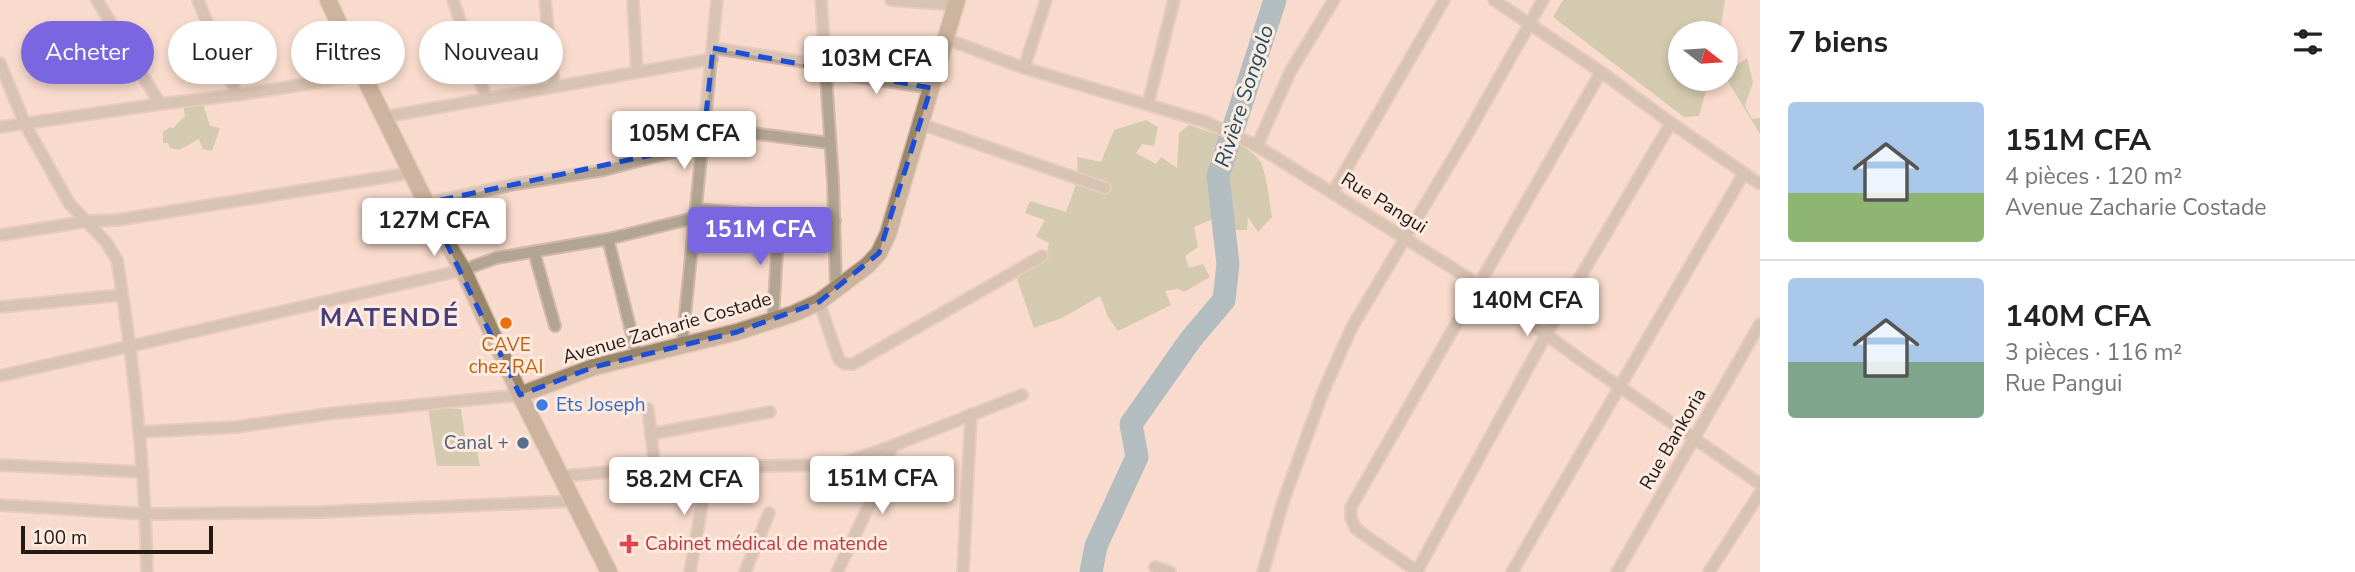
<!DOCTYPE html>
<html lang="fr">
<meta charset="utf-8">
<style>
:root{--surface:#fff;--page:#f2f2f2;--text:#222;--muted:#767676;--line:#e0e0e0;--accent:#7b66e1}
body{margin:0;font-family:"Nunito Sans",sans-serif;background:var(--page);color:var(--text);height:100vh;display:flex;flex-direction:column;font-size:26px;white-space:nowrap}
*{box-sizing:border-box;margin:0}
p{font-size:23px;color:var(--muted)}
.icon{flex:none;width:38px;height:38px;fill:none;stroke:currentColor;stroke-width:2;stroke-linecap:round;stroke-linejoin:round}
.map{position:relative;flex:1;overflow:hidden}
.drawer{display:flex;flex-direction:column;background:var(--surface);width:595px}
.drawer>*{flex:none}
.banner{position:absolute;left:21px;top:21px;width:665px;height:63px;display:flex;gap:14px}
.needle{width:46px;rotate:107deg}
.tools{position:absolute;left:1668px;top:21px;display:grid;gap:14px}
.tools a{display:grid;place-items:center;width:70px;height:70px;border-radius:50%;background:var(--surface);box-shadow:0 4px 10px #0003;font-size:35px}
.scale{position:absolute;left:21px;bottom:18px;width:192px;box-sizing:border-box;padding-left:7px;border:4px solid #241a14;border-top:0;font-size:19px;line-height:24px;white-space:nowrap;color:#241a14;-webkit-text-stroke:5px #fdebe2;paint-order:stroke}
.price{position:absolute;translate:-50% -60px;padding:0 16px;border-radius:7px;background:#fff;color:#222;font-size:23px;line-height:46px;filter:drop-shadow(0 2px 4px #0008)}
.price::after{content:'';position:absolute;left:50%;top:42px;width:21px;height:16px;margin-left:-10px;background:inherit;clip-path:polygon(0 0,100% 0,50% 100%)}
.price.current{background:var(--accent);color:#fff}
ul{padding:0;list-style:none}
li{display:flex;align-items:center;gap:21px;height:175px;padding:0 28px}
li+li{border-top:2px solid var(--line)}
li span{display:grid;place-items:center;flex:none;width:196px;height:140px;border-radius:7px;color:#555}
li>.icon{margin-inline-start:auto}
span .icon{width:84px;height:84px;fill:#fffc;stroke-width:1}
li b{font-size:30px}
h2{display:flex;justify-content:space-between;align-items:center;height:84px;padding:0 28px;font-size:30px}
.chip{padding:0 24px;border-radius:32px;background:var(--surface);box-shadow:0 4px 10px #0003;font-size:24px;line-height:63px}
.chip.current{background:var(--accent);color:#fff}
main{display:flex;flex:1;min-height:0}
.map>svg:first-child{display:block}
.green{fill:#a8b68d}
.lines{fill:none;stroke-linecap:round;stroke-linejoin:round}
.river{stroke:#6099b2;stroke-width:23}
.street-casing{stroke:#d2b8ab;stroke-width:14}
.secondary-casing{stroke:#d2b8ab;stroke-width:19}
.street{stroke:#b1a490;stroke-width:10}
.secondary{stroke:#998568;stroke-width:16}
.marked{fill:none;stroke:#1d4ed8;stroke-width:5;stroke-dasharray:14 9;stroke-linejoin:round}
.food-dot{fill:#e8710a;stroke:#fdebe2;stroke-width:2.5}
.shop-dot{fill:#3f7fe0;stroke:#fdebe2;stroke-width:2.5}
.service-dot{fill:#5c6f8a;stroke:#fdebe2;stroke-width:2.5}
.health-dot{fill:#e0444e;stroke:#fdebe2;stroke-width:2.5}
.labels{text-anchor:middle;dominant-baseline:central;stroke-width:6;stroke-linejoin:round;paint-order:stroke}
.street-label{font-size:19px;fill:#241a14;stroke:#fdebe2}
.food-label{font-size:19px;fill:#c56008;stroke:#fdebe2}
.shop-label{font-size:19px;fill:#366cbe;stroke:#fdebe2;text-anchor:start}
.service-label{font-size:19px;fill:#4e5e75;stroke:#fdebe2;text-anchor:end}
.health-label{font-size:19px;fill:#be3a42;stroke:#fdebe2;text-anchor:start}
.water-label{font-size:21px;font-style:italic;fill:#1c4c5f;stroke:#fdebe2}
.district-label{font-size:26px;font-weight:bold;letter-spacing:2px;fill:#463e7b;stroke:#fdebe2}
</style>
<main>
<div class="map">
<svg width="1760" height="572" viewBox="0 0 1760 572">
<rect width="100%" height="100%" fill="#f8dbcc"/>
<g class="green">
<path d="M1563 0H1725L1720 33H1680V79H1709L1699 116 1684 117 1553 17Z"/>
<path d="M1747 58 1753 82 1745 106 1752 119 1760 118V134L1726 78V73Z"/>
<path d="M202 101 210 126 220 128 212 151 203 149 199 139 179 150 170 148 168 143H163V132L170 127 173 128 185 116 183 103Z"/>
<path d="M1146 120 1158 127 1154 146 1142 144 1136 153 1156 164 1161 157 1177 168 1179 133 1189 125C1209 132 1250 143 1261 163 1266 172 1270 205 1272 217L1258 232 1248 217 1247 230H1238L1224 227V238L1218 241 1213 219 1194 227 1198 247 1185 256 1189 268 1203 264 1210 277 1184 292 1178 289 1165 291 1171 305 1118 331 1108 317 1100 296 1062 318 1034 328 1017 279 1035 259 1046 256 1049 243 1036 236 1045 220 1025 213 1030 201 1066 212 1078 179 1077 157 1101 162 1114 130Z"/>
<path d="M428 408 461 409 467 450 477 451 480 466H437Z"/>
</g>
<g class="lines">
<path class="river" d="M1091 572 1096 546 1137 457 1131 424 1191 339 1224 300 1228 264 1218 176 1275 0"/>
<defs>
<g id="street">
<path d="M97 0 160 104"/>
<path d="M198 0 237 95"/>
<path d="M453 0 486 98"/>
<path d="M545 0 554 86"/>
<path d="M633 0 637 71"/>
<path d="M821 0 833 181 836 288"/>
<path d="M891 0 956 5"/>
<path d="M1494 0 1601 72 1671 123 1760 184"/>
<path d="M946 39 1024 68 1206 122 1257 146 1478 284 1581 360 1760 484"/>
<path d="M713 48 825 65"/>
<path d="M0 63 25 124 69 203 106 242 117 260C134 363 145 468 147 572"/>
<path d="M1024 68 1046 0"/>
<path d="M826 72 931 88"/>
<path d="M1148 104 1174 0"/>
<path d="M384 117 712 59"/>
<path d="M921 124 1105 188"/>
<path d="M0 127 160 104 237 95 363 75"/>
<path d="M704 127 829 143"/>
<path d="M1257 146 1291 70 1334 0"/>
<path d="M1333 192 1444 0"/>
<path d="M427 203 516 184 604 170 703 144"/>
<path d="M696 209 835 221"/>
<path d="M0 235 89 221 117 220 411 173"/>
<path d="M608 239 637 355"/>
<path d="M534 252 555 326"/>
<path d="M819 302 839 360 845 364H853L1042 256"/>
<path d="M0 307 121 295"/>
<path d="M773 319 779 217"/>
<path d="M682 345 717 0"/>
<path d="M0 376 463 270 496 258 608 239 694 218"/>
<path d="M648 409 655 468"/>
<path d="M140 432 236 427 335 413 520 395"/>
<path d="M651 434 770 412"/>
<path d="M0 465 143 472"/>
<path d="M562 476 655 468 820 465 846 462 892 446 1022 395"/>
<path d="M0 505 146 514 321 512 574 501"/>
<path d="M1155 567 1170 572"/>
<path d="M1417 571 1546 335 1671 123"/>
<path d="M690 572 709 467"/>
<path d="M745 572 769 513"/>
<path d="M837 572 880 483 892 446"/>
<path d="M963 572 971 414"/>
<path d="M1263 572 1283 502 1323 392 1352 327 1468 133 1543 0"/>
<path d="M1418 572 1356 529 1351 518V507L1601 72"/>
<path d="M1512 572 1744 173"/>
<path d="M1617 572 1760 324"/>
<path d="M1709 572 1760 493"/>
</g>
<g id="secondary">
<path d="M328 0 363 75 442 235 463 270 520 395 609 572"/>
<path d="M520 395 594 367 737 332 793 314 819 302 868 265 879 253 888 234 957 0"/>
</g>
</defs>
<use href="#street" class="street-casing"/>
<use href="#secondary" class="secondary-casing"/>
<use href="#street" class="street"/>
<use href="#secondary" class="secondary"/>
</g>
<path d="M0 0H1760V572H0ZM713 48 931 88 879 253 819 302 737 332 594 367 520 395 427 203 703 144Z" fill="#f8dbcc" fill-opacity=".55" fill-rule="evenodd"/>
<path class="marked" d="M713 48 931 88 879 253 819 302 737 332 594 367 520 395 427 203 703 144Z"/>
<circle class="food-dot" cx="506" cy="323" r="7"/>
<circle class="shop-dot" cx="542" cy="405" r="7"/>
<circle class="service-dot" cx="523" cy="443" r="7"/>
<path class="health-dot" d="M625.5 533.5h7v7h7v7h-7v7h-7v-7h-7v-7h7z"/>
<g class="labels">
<g class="street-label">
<text transform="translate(1384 203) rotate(32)">Rue Pangui</text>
<text transform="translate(667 328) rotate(-16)">Avenue Zacharie Costade</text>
<text transform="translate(1673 439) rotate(-60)">Rue Bankoria</text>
</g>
<g class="food-label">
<text x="506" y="345">CAVE<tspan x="506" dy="22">chez RAI</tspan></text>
</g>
<g class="shop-label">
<text x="556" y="405">Ets Joseph</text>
</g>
<g class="service-label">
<text x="509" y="443">Canal +</text>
</g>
<g class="health-label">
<text x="645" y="544">Cabinet médical de matende</text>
</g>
<g class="water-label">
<text transform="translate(1244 96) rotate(-72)">Rivière Songolo</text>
</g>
<g class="district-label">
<text x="390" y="317">MATENDÉ</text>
</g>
</g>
</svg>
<div class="tools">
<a><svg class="needle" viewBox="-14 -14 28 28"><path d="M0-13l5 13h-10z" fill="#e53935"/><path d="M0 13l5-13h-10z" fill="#767676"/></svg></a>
</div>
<div class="scale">100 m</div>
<b class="price" style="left:876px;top:96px">103M CFA</b>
<b class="price" style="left:684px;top:171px">105M CFA</b>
<b class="price" style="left:434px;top:258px">127M CFA</b>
<b class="price current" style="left:760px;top:267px">151M CFA</b>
<b class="price" style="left:1527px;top:338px">140M CFA</b>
<b class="price" style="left:882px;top:516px">151M CFA</b>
<b class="price" style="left:684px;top:517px">58.2M CFA</b>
<div class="banner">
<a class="chip current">Acheter</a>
<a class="chip">Louer</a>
<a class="chip">Filtres</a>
<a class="chip">Nouveau</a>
</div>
</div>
<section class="drawer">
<h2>7 biens<svg class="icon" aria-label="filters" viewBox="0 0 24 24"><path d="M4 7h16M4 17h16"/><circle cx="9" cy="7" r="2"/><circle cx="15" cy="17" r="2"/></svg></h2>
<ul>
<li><span style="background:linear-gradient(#a9c7e8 65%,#8fb573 0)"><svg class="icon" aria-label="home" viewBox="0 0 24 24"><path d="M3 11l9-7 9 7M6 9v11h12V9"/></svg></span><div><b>151M CFA</b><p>4 pièces · 120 m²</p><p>Avenue Zacharie Costade</p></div></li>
<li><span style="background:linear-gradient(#a9c7e8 60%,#7fa58c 0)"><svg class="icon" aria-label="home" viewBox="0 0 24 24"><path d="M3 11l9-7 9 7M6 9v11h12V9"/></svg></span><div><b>140M CFA</b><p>3 pièces · 116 m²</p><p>Rue Pangui</p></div></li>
</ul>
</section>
</main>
